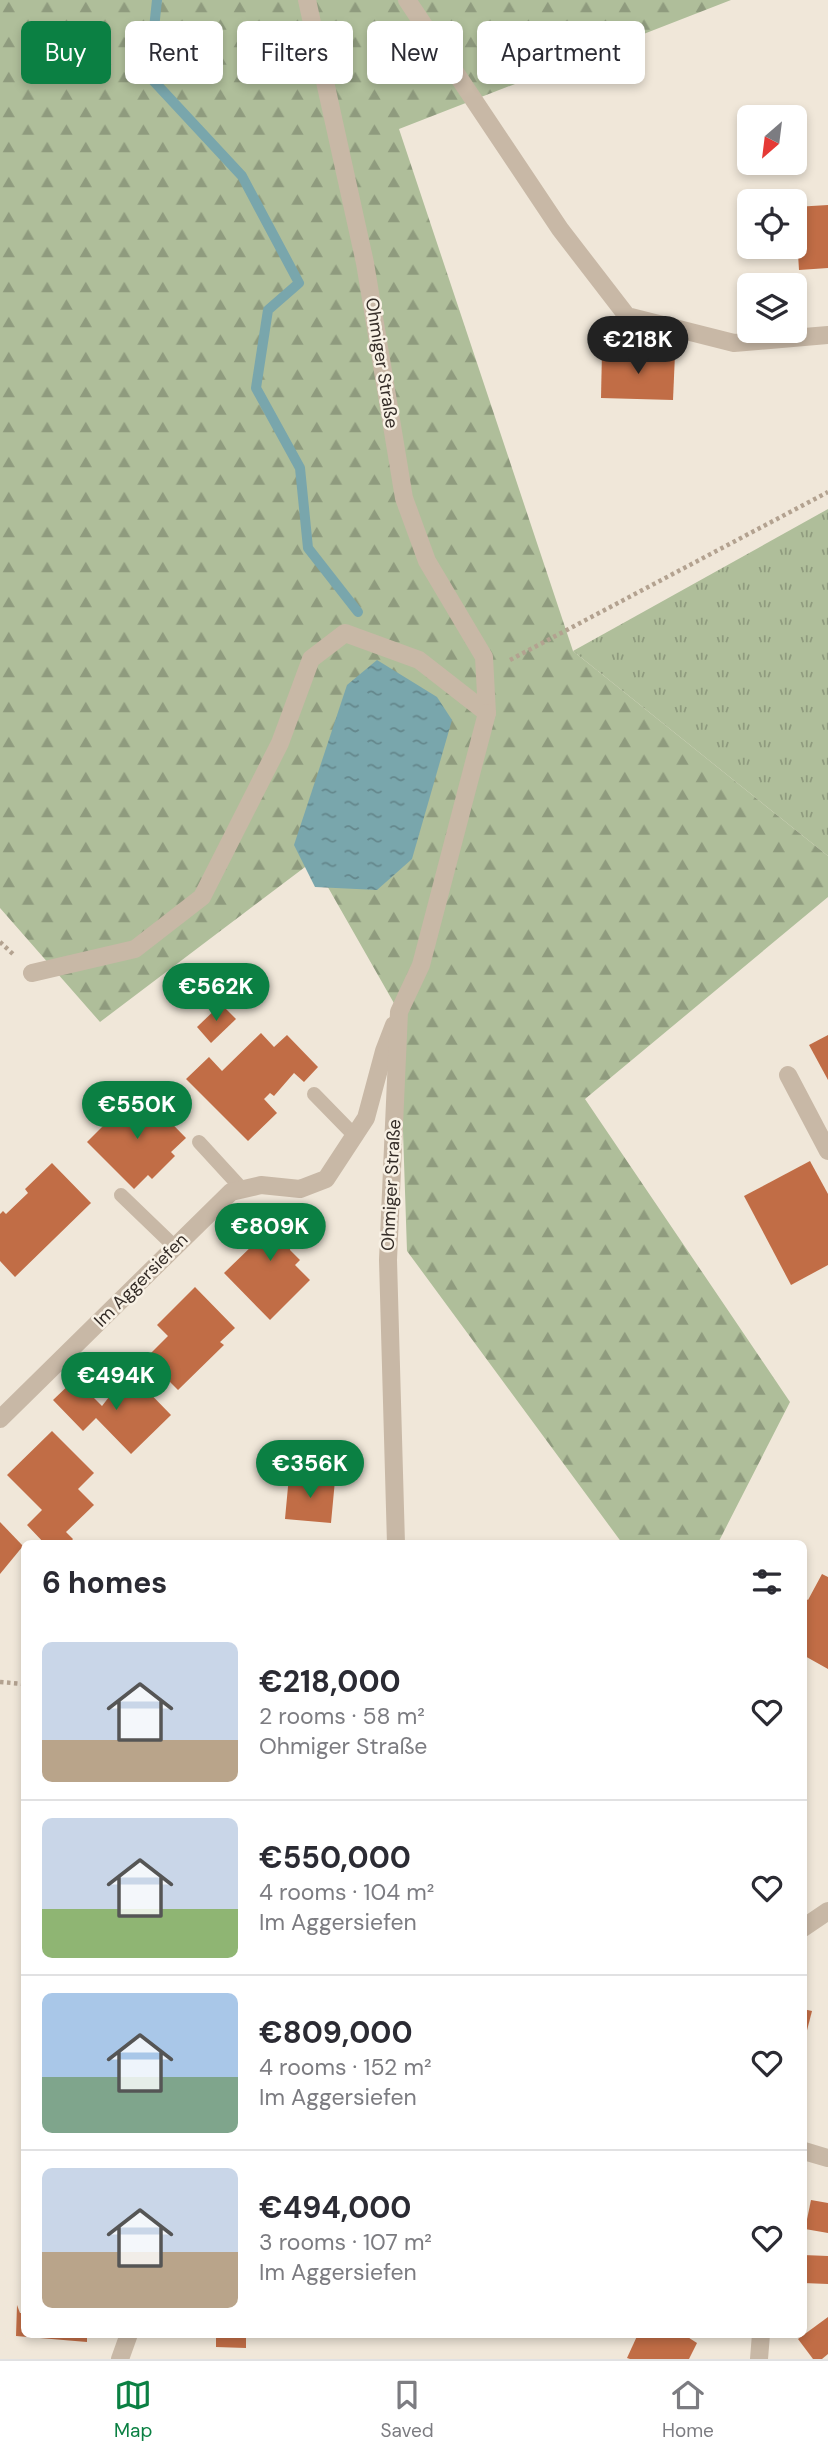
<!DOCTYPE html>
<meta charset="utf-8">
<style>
:root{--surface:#fff;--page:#f7f7f7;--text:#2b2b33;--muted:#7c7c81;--line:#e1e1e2;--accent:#0b8043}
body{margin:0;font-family:"DM Sans",sans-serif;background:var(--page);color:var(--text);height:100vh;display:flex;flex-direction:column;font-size:26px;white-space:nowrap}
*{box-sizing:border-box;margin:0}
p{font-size:23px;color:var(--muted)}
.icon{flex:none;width:38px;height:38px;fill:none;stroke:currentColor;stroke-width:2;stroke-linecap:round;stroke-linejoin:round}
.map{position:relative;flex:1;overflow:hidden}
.side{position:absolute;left:21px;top:1540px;width:786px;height:798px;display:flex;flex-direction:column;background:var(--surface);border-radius:10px;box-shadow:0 4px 10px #0003}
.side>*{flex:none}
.hud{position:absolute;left:21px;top:21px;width:788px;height:63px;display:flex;gap:14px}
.needle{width:46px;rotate:208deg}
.buttons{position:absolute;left:737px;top:105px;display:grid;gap:14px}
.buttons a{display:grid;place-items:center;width:70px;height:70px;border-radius:10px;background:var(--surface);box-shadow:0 4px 10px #0003;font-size:35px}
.price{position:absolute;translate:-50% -60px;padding:0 16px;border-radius:24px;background:var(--accent);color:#fff;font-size:23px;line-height:46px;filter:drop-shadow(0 2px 4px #0008)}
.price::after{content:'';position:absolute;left:50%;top:42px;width:21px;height:16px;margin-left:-10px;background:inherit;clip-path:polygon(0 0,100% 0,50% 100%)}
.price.selected{background:#222;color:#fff}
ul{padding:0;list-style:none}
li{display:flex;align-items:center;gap:21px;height:175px;padding:0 21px}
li+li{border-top:2px solid var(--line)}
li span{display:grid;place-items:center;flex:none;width:196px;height:140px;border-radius:10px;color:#555}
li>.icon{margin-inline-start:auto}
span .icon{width:84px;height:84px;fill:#fffc;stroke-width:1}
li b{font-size:30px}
h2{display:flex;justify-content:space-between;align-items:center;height:84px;padding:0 21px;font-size:30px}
.tag{padding:0 24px;border-radius:10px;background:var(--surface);box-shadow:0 4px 10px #0003;font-size:24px;line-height:63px}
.tag.selected{background:var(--accent);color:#fff}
.menu{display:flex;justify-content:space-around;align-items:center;height:98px;border-top:2px solid var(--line);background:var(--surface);font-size:19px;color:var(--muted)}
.menu a{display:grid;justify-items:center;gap:4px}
.menu .selected{color:var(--accent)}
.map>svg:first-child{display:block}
.grass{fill:url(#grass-tufts)}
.forest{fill:url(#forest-firs)}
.water{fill:url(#water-ripples)}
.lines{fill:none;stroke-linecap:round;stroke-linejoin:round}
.stream{stroke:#79a6ac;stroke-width:10}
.building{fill:#c16d46}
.path{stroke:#b3a290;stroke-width:4.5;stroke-dasharray:3.5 3.5;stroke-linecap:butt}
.lane{stroke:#c8b8a6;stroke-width:14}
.street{stroke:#c8b8a6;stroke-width:18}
.labels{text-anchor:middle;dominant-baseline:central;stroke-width:5;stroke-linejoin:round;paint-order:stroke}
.street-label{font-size:18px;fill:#342c27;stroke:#f8f1e5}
</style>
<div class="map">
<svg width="828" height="2359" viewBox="0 0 828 2359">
<defs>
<pattern id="grass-tufts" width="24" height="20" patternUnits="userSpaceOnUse" patternTransform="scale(1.75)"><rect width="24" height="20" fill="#afbe9a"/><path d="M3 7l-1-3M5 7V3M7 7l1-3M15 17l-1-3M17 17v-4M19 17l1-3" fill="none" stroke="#8f9b7e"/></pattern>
<pattern id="forest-firs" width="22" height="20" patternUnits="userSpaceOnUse" patternTransform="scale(1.75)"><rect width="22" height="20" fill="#afbe9a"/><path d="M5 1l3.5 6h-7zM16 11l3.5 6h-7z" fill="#8f9b7e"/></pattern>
<pattern id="water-ripples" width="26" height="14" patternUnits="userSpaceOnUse" patternTransform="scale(1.75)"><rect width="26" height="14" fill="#79a6ac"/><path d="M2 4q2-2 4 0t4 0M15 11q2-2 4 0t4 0" fill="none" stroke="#64878c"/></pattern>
</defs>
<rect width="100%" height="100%" fill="#f0e7d9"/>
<path class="grass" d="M828 509V856L573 651Z"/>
<path class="forest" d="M0 0H731L399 129 573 651 828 856V897L585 1099 790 1402 718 1543H622L407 1251 399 1012 313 861 100 1022 0 908Z"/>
<path class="water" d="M377 660 437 697 452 720 412 859 377 890 315 887 294 845 347 685Z"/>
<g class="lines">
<path class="stream" d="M157 0 149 76 242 176 299 283 268 310 256 388 300 468 308 548 358 612"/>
</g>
<g class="building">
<path d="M828 205V268L799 270 795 207Z"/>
<path d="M602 351 675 354 673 400 601 398Z"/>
<path d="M221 1004 236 1019 211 1043 197 1027Z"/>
<path d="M261 1033 274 1047 287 1035 318 1067 304 1082 294 1073 274 1096 270 1093 264 1099 277 1113 248 1141 186 1079 209 1057 222 1071Z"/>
<path d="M828 1035V1080L809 1045Z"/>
<path d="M139 1090 186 1138 171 1152 175 1156 152 1179 148 1175 134 1189 87 1142Z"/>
<path d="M810 1161 828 1194V1265L791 1285 744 1196Z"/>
<path d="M52 1163 91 1203 15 1277 0 1261V1214L3 1211 6 1214 28 1193 25 1189Z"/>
<path d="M263 1203 294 1206 290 1250 300 1260 295 1265 310 1280 270 1320 224 1273 259 1239Z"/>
<path d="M195 1287 235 1328 220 1342 224 1345 178 1390 146 1358 168 1336 157 1325Z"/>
<path d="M133 1376 171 1415 131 1454 96 1418 83 1431 53 1400 75 1379 102 1406 116 1388 118 1391Z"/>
<path d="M52 1431 94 1473 78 1489 94 1505 66 1532 73 1539 69 1544H45L27 1525 42 1510 7 1475Z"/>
<path d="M289 1476 335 1480 331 1523 285 1519Z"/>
<path d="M0 1522 23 1546 0 1574Z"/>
<path d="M822 1574 828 1577V1669L803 1655V1597L808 1600Z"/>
<path d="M803 2009 812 2011 804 2042H803Z"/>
<path d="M811 2200 828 2203V2233L805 2229Z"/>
<path d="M803 2255 828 2256V2284L803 2283Z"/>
<path d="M17 2305 20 2313H24V2334H87V2342L16 2336Z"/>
<path d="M828 2317V2354L822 2359H813L798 2339Z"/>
<path d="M216 2334H246V2348L216 2347Z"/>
<path d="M638 2334H683L697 2343 689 2359H630L627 2358Z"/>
</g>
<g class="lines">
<g class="path">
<path d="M510 660 828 492"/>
<path d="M0 942 14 955"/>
<path d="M0 1682 24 1684"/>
</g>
<g class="lane">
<path d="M314 1094 354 1135"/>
<path d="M199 1142 243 1190"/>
<path d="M121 1195 175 1247"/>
</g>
<g class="street">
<path d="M407 0 560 229 627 316 734 343 828 335"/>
<path d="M32 973 135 949 202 897 280 743 311 659 345 633 419 660 487 713 484 657 427 561 404 498 365 263 307 0"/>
<path d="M788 1075 828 1151"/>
<path d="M0 1419 231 1192 261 1185 300 1189 326 1179 366 1118 384 1051 394 1025"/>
<path d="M396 1544 388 1260 399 1012 421 965 487 713"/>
<path d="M803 1928 828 1911"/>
<path d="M804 2151 828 2158"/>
<path d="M120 2359 129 2334"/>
<path d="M759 2359 761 2334"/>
</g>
</g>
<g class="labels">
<g class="street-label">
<text transform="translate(382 363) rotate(81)">Ohmiger Straße</text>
<text transform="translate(391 1185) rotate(-87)">Ohmiger Straße</text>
<text transform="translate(141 1280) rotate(-45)">Im Aggersiefen</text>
</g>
</g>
</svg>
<div class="buttons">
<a><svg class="needle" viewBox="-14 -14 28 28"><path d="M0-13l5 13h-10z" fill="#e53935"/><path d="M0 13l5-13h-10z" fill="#7c7c81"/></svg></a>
<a><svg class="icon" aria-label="locate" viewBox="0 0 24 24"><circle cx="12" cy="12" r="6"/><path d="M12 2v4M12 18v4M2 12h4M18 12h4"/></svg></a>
<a><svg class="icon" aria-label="layers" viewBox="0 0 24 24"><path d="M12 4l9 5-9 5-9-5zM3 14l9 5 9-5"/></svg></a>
</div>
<b class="price selected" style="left:638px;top:376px">€218K</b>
<b class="price" style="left:216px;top:1023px">€562K</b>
<b class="price" style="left:137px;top:1141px">€550K</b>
<b class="price" style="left:270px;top:1263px">€809K</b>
<b class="price" style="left:116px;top:1412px">€494K</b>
<b class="price" style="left:310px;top:1500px">€356K</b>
<div class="hud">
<a class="tag selected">Buy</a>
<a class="tag">Rent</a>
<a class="tag">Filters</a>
<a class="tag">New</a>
<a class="tag">Apartment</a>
</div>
<section class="side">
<h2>6 homes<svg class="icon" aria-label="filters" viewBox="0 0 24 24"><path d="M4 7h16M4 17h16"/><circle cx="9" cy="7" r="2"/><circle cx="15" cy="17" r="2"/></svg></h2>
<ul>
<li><span style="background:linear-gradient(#c9d6e8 70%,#b9a48a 0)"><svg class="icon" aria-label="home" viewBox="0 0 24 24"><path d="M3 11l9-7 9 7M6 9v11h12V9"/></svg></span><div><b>€218,000</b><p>2 rooms · 58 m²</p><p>Ohmiger Straße</p></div><svg class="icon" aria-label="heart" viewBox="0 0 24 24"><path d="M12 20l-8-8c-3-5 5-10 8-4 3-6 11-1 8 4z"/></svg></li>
<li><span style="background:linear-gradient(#c9d6e8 65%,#8fb573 0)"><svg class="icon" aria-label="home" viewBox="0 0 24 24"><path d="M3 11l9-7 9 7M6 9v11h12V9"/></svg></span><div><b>€550,000</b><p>4 rooms · 104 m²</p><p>Im Aggersiefen</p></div><svg class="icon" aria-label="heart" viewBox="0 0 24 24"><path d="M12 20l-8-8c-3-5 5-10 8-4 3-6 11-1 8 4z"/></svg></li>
<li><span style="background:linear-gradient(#a9c7e8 60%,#7fa58c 0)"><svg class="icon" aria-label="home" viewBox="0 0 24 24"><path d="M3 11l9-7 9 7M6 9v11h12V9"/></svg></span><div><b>€809,000</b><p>4 rooms · 152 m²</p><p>Im Aggersiefen</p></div><svg class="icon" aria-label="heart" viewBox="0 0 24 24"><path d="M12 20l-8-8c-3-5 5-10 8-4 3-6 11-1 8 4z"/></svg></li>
<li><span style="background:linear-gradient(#c9d6e8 60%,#b9a48a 0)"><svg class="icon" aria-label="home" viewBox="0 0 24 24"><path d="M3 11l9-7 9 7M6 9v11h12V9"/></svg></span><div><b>€494,000</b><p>3 rooms · 107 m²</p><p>Im Aggersiefen</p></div><svg class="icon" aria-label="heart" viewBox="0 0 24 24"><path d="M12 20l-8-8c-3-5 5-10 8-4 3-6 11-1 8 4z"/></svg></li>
</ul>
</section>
</div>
<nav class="menu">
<a class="selected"><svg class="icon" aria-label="map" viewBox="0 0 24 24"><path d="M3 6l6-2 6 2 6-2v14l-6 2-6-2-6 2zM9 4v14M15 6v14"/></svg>Map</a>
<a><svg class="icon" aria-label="saved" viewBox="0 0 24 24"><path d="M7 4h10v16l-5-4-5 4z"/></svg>Saved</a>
<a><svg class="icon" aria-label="home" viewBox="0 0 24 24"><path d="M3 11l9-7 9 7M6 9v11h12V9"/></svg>Home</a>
</nav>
